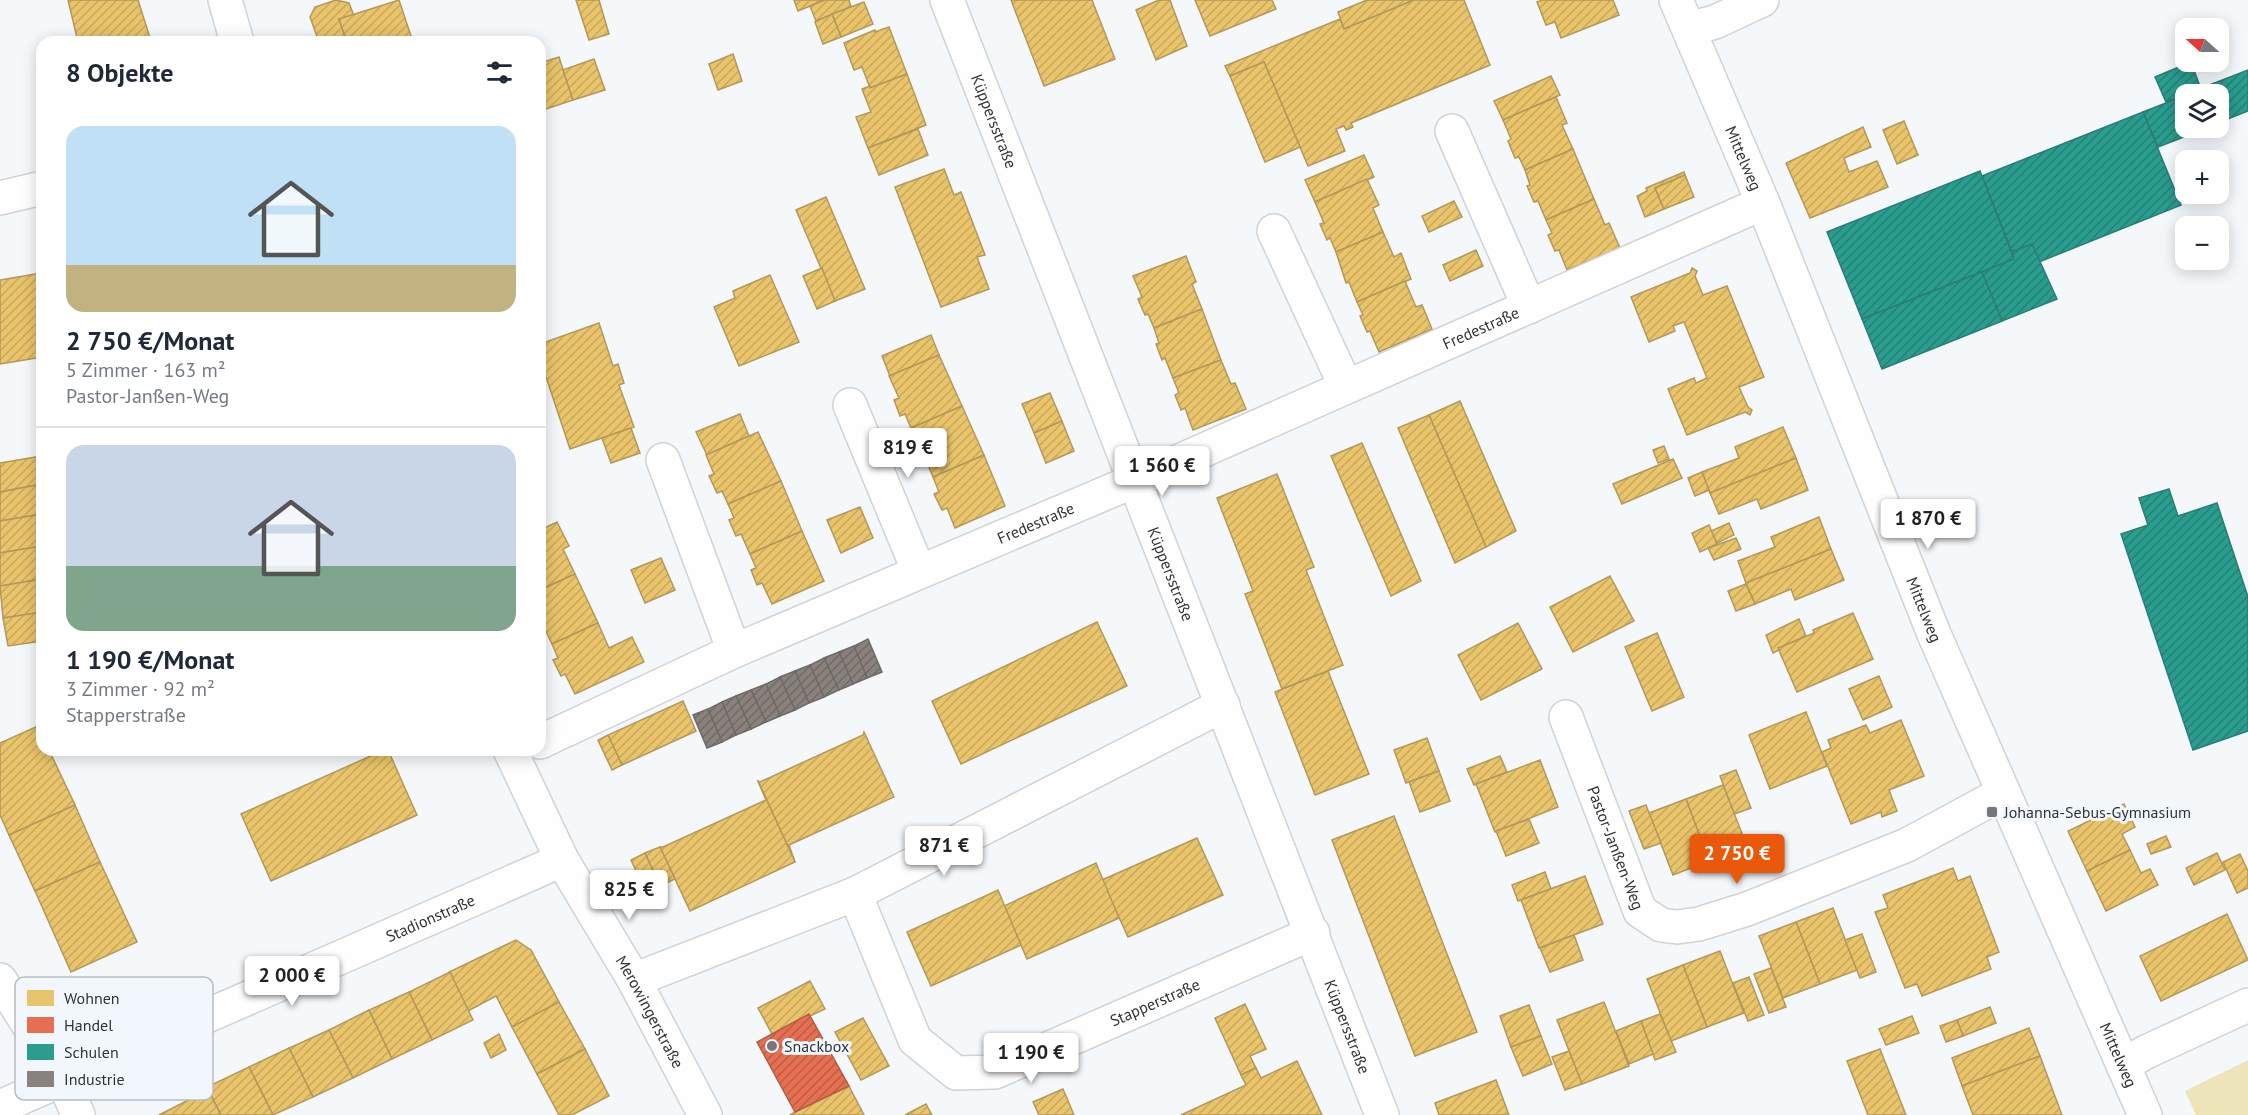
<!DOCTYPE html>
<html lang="de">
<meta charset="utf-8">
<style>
:root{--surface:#fff;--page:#f2f2f3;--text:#1f2937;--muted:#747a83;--line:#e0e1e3;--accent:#ea580c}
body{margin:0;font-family:"PT Sans",sans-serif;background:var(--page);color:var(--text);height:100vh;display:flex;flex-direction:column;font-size:22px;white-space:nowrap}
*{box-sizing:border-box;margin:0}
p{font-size:20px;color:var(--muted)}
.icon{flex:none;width:33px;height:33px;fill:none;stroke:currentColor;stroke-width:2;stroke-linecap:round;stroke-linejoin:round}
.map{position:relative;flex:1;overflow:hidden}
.sheet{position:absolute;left:36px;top:36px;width:510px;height:720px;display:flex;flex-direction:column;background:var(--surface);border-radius:18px;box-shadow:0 3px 15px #0003}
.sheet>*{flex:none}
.needle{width:39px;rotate:291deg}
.fabs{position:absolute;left:2175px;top:18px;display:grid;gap:12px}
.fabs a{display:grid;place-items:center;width:54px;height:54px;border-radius:12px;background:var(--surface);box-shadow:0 3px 15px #0003;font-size:30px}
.price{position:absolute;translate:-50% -51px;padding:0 14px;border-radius:6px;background:#fff;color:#222;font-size:20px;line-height:39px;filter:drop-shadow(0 2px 3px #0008)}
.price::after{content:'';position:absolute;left:50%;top:36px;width:18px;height:14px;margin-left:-9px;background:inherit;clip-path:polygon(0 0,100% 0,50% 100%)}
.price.current{background:var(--accent);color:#fff}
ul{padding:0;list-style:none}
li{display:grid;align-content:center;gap:12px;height:318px;padding:0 30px}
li+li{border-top:2px solid var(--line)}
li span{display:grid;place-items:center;height:186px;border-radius:18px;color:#555}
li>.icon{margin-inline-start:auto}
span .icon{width:108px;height:108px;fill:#fffc;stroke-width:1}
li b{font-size:26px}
h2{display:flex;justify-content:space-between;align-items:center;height:72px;padding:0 30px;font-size:26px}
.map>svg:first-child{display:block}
.grass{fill:#ede5b8}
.homes{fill:url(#homes-hatch);stroke:#b2985a;stroke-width:1.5}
.shops{fill:url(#shops-hatch);stroke:#b05d49;stroke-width:1.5}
.schools{fill:url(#schools-hatch);stroke:#2c7d74;stroke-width:1.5}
.industry{fill:url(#industry-hatch);stroke:#6f6a67;stroke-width:1.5}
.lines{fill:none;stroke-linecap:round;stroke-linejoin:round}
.minor-casing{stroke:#d0d3d6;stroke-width:36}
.minor{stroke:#fefefe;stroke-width:33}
.poi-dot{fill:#75787b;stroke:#f2f7fe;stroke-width:2}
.labels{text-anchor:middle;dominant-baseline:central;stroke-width:6;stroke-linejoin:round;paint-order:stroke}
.street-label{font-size:16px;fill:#303336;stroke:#f2f7fe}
.poi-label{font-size:16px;fill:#303336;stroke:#f2f7fe;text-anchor:start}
.key{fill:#f2f7fe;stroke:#b8bcc2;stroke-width:1.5}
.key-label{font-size:16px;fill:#303336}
</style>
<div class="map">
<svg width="2248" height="1115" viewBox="0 0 2248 1115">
<defs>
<pattern id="homes-hatch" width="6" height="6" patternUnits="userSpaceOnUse" patternTransform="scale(1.5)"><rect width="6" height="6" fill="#e9c46a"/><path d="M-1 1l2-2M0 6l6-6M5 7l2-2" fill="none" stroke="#c8a95c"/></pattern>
<pattern id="shops-hatch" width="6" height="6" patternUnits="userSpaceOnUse" patternTransform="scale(1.5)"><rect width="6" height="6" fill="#e76f51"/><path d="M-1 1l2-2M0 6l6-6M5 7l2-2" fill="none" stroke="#bc5c44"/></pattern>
<pattern id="schools-hatch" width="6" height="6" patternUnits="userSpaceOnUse" patternTransform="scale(1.5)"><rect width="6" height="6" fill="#2a9d8f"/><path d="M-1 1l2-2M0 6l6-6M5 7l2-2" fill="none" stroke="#248176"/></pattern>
<pattern id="industry-hatch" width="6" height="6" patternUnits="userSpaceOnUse" patternTransform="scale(1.5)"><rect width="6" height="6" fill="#8a817c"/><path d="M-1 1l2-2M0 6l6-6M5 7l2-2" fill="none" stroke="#716a66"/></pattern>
</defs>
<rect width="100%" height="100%" fill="#f5f8fb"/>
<path class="grass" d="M2248 1060V1115H2196L2185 1091Z"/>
<g class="homes">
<path d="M68 0H138L151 41 78 42Z"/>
<path d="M336 0 349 3 354 16 339 19 347 42H319L310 17 315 7Z"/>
<path d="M399 0 413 42H347L339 19Z"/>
<path d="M576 0H599L609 34 589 40Z"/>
<path d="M794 0H825L798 11Z"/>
<path d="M825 0H849L851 7 816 21 810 6Z"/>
<path d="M1011 0H1092L1115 59 1044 86Z"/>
<path d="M1159 0H1170L1187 46 1156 60 1136 10Z"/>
<path d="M1195 0H1272L1276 9 1210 36Z"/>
<path d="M1367 0H1414L1344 29 1338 12Z"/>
<path d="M1414 0H1464L1490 65 1351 123 1353 127 1346 130 1344 126 1336 129 1345 151 1308 166 1264 62 1230 76 1225 66 1340 19 1344 29Z"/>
<path d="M1542 0H1613L1619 15 1561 38 1555 22 1546 25 1537 2Z"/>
<path d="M864 2 873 24 841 37 832 14Z"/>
<path d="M832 14 841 37 823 44 815 22Z"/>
<path d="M889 27 907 74 870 88 862 67 854 70 844 43 875 30V32Z"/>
<path d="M733 54 742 81 718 90 709 64Z"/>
<path d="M559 57 573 100 540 111V63Z"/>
<path d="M594 59 605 90 573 100 563 70Z"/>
<path d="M1264 62 1300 147 1265 162 1230 76Z"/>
<path d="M907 74 926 125 868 148 856 117 871 112 862 89 870 86V88Z"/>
<path d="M1551 76 1560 95 1503 120 1494 101Z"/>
<path d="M1556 97 1567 123 1562 125 1573 149 1525 170 1519 157 1515 158 1508 141 1511 139 1503 120Z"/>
<path d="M1904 121 1918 155 1897 164 1883 130Z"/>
<path d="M1863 127 1871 147 1844 158 1849 172 1877 161 1888 187 1810 218 1786 163Z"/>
<path d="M918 129 928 155 879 175 868 148Z"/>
<path d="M1573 149 1594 199 1546 220 1538 201 1534 202 1527 186 1530 185 1525 170Z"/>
<path d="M1364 155 1374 177 1315 202 1305 180Z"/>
<path d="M944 169 954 195 961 192 985 255 977 257 989 289 941 307 895 187Z"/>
<path d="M1684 172 1685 175 1655 188 1664 209 1645 217 1637 196 1647 191 1646 188Z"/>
<path d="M1685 175 1694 197 1664 209 1655 188Z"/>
<path d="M1367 179 1379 205 1373 208 1383 232 1336 252 1330 238 1327 240 1320 224 1324 223 1315 202Z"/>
<path d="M826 197 865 289 835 301 796 210Z"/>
<path d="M1594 199 1605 225 1609 223 1620 248 1567 270 1559 250 1555 251 1548 235 1552 233 1546 220Z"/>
<path d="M1454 201 1462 217 1429 232 1422 216Z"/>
<path d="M1383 232 1394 257 1401 253 1411 279 1357 302 1349 282 1346 283 1336 252Z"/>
<path d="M1476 250 1483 266 1450 281 1443 265Z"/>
<path d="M1186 256 1196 282 1192 284 1202 309 1154 328 1148 314 1145 315 1138 299 1142 297 1133 276Z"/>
<path d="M822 268 835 301 817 309 803 276Z"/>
<path d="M1692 268 1697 271 1695 276 1703 295 1727 286 1764 377 1739 387 1748 407 1752 410 1750 415 1745 412 1687 435 1668 389 1694 378 1696 383 1707 378 1684 322 1673 326 1675 331 1649 342 1631 297 1690 273Z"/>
<path d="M42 273V357L0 364V280Z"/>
<path d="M770 275 799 342 739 366 714 307 735 298 733 291Z"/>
<path d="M1405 281 1416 307 1422 305 1432 329 1379 352 1370 331 1367 332 1360 316 1363 315 1357 302Z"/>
<path d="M1202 309 1221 360 1173 378 1165 358 1162 360 1156 344 1159 343 1154 328Z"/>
<path d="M599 323 613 366 618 364 624 383 619 385 634 427 570 449 540 359V344Z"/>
<path d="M931 335 939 355 890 376 882 356Z"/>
<path d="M939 355 962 406 911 428 905 414 900 416 894 400 899 398 889 376Z"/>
<path d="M1221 360 1231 384 1235 383 1246 409 1193 430 1185 408 1181 410 1175 395 1179 393 1173 378Z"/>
<path d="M1050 393 1062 421 1034 433 1022 404Z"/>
<path d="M1460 401 1516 531 1486 547 1429 415Z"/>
<path d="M962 406 984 455 933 477 926 460 921 462 913 444 918 442 911 428Z"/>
<path d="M740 414 749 436 707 455 696 432Z"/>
<path d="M1429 415 1486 547 1455 563 1398 428Z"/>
<path d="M1062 421 1074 451 1046 463 1034 433Z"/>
<path d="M1783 427 1796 458 1710 493 1702 472 1739 458 1735 447Z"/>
<path d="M631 428 640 453 611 463 602 438Z"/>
<path d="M758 432 781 481 728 504 722 491 717 493 709 476 714 474 706 455Z"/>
<path d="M1362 443 1421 581 1391 596 1331 456Z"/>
<path d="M1664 446 1669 459 1658 463 1653 450Z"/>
<path d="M984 455 1005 506 955 528 947 508 942 510 934 494 939 492 933 477Z"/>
<path d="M42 456V484L0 492V463Z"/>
<path d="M1796 458 1808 490 1761 509 1757 499 1719 514 1710 493Z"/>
<path d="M1673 459 1682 478 1622 504 1613 484Z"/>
<path d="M1702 472 1709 490 1695 496 1688 478Z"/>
<path d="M1277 474 1314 567 1306 570 1343 665 1282 689 1245 594 1253 591 1217 498Z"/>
<path d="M781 481 802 531 750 554 741 534 736 536 729 520 734 518 728 504Z"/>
<path d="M42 484V514L0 521V492Z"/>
<path d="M860 507 873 538 841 553 827 520Z"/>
<path d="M42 514V546L0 553V521Z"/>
<path d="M1819 517 1831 549 1746 583 1738 561 1775 547 1771 537Z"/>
<path d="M557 522 569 546 563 549 575 574 540 590V530Z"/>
<path d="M1729 523 1734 535 1717 543 1711 531Z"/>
<path d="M1709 525 1717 544 1700 552 1692 533Z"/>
<path d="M802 531 824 581 772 604 762 583 757 585 751 570 756 568 750 554Z"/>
<path d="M1736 538 1741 549 1714 560 1708 548Z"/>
<path d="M42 546V579L0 586V553Z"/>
<path d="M1831 549 1844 580 1795 600 1791 589 1755 604 1746 583Z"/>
<path d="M661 558 675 590 645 603 631 570Z"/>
<path d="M575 574 598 623 552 644 543 625 540 627V590Z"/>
<path d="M1610 576 1634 621 1573 652 1550 607Z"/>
<path d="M42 579V612L3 618 0 586Z"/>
<path d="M1746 584 1755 604 1736 611 1728 591Z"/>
<path d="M42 612V641L8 646 3 618Z"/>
<path d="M1853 613 1873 659 1797 692 1778 648 1814 633 1813 630Z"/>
<path d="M1799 619 1806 636 1778 648 1779 650 1773 653 1766 635Z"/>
<path d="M1097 622 1127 686 961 764 932 701Z"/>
<path d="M598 623 609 648 632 637 644 662 575 694 565 674 561 676 553 660 558 658 552 644Z"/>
<path d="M1518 623 1542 669 1481 700 1458 655Z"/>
<path d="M1657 633 1684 697 1652 711 1625 647Z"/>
<path d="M1328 671 1369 774 1315 795 1275 692Z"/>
<path d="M1879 676 1892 707 1863 720 1849 689Z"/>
<path d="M683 701 696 731 622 765 608 735Z"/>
<path d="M1806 712 1827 766 1770 789 1749 735Z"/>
<path d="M1901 720 1924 776 1889 790 1897 811 1882 817 1881 812 1851 824 1822 752 1831 748 1828 740 1866 725 1870 733Z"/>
<path d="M38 726 42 734V750H49L75 805 9 835 0 815V743Z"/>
<path d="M864 732 894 797 789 845 795 862 758 781 760 782 863 735Z"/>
<path d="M608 735 622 765 612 770 598 740Z"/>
<path d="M1427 738 1439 771 1406 783 1394 750Z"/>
<path d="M384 750H388L417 815 271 881 241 814Z"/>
<path d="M1500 756 1507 772 1474 785 1467 769Z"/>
<path d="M1540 760 1558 807 1495 832 1476 784Z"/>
<path d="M1736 770 1751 808 1734 814 1720 776Z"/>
<path d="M1439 771 1450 801 1420 812 1409 782Z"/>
<path d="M758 781 795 862 690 911 660 847H663L766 800Z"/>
<path d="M1723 785 1747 846 1709 861 1686 799Z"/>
<path d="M1686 799 1709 861 1673 875 1649 813Z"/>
<path d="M2124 804 2135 827 2122 834 2130 850 2087 871 2068 831Z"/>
<path d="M75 805 100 862 35 891 9 835Z"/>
<path d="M1646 805 1661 843 1644 849 1629 811Z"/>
<path d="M1394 816 1477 1032 1415 1056 1332 840Z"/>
<path d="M1529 819 1539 843 1506 856 1496 831Z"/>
<path d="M2166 836 2171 847 2151 854 2147 844Z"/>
<path d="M1197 838 1223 895 1128 937 1102 880Z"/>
<path d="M660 847 675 879 660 886 645 853Z"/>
<path d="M2130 850 2141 873 2150 869 2158 885 2106 911 2087 871Z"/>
<path d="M645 853 660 886 646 892 631 860Z"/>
<path d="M2217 853 2225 870 2194 885 2186 868Z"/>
<path d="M2240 854 2248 871V888L2237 893 2223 862Z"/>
<path d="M100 862 137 942 71 972 35 891Z"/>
<path d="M1096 863 1119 918 1027 959 1004 906Z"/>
<path d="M1953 868 1958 881 1970 876 1999 952 1987 957 1991 969 1922 996 1917 984 1905 988 1875 912 1888 908 1883 895Z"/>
<path d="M1545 872 1551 889 1518 901 1512 885Z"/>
<path d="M1585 876 1603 924 1539 948 1521 900Z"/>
<path d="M998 890 1021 945 931 986 907 932Z"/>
<path d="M1833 908 1857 970 1820 984 1796 922Z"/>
<path d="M2227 914 2248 960 2161 1001 2140 956Z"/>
<path d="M1796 922 1820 984 1783 998 1759 936Z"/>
<path d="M1862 934 1876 972 1860 978 1845 940Z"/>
<path d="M1574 935 1583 960 1550 972 1540 948Z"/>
<path d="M516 940 531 950 559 1002 512 1027 496 996 468 1011 449 972Z"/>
<path d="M1720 951 1744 1013 1707 1027 1683 965Z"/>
<path d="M1683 965 1707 1027 1671 1041 1647 979Z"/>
<path d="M1771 968 1786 1007 1769 1013 1754 974Z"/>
<path d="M450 972 473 1020 432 1040 409 992Z"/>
<path d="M1749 977 1764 1015 1748 1021 1733 983Z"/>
<path d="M810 981 825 1009 772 1034 758 1008Z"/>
<path d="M409 992 432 1040 392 1059 369 1010Z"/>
<path d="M559 1002 585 1049 537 1074 512 1027Z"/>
<path d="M1604 1002 1629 1066 1582 1084 1557 1020Z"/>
<path d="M1245 1004 1266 1049 1250 1056 1256 1068 1241 1075 1215 1018Z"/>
<path d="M1529 1005 1541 1036 1511 1047 1500 1016Z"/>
<path d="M1990 1007 1996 1023 1963 1036 1957 1020Z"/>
<path d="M369 1010 392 1059 353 1078 329 1030Z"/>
<path d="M1660 1014 1676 1052 1655 1060 1641 1021Z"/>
<path d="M1912 1016 1919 1033 1886 1045 1879 1029Z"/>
<path d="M863 1018 889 1066 861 1080 835 1032Z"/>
<path d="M1957 1020 1963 1036 1946 1042 1940 1026Z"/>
<path d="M1641 1021 1653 1054 1629 1064 1616 1031Z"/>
<path d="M2029 1028 2040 1056 1962 1086 1952 1058Z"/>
<path d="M329 1030 353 1078 313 1097 289 1048Z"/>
<path d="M499 1034 506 1050 491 1058 484 1043Z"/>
<path d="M1541 1036 1552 1064 1523 1076 1511 1047Z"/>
<path d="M289 1048 313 1097 273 1115 249 1067Z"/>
<path d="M585 1049 609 1096 572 1115H559L537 1074Z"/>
<path d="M1880 1049 1906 1115H1868L1847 1061Z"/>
<path d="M1569 1051 1582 1084 1565 1090 1552 1057Z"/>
<path d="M2040 1056 2062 1115H1973L1962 1086Z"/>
<path d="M1297 1061 1322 1115H1181L1246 1085 1241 1075 1256 1068 1261 1078Z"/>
<path d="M249 1067 273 1115H221L207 1087Z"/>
<path d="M1496 1080 1509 1115H1439L1435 1103Z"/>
<path d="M849 1086 864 1115H790L795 1112Z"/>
<path d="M1063 1089 1074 1115H1039L1033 1102Z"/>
<path d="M208 1090 221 1115H159Z"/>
<path d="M926 1104 932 1115H905Z"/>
</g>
<path class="shops" d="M809 1014 849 1086 795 1112 757 1042Z"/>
<g class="schools">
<path d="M2191 62 2201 89 2166 102 2155 77Z"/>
<path d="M2248 70V111L2218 123V94H2186Z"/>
<path d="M2186 95V128H2207L2158 147 2143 112Z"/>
<path d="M2143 112 2181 205 2039 262 2032 244 2012 252 1982 176Z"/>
<path d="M1980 171 2014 259 1862 319 1827 232Z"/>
<path d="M2032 244 2057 299 2002 321 1982 272 2014 259 2012 252Z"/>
<path d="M1982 272 2002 321 1882 369 1862 319Z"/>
<path d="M2169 489 2178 516 2217 503 2248 597V731L2193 750 2121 534 2148 525 2139 498Z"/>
</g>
<g class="industry">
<path d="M868 639 882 672 867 678 854 646Z"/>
<path d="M854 646 867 678 853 684 839 652Z"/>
<path d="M839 652 853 684 839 690 824 658Z"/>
<path d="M824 658 839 690 824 697 810 665Z"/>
<path d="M810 665 824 697 809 703 795 671Z"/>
<path d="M795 671 809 703 795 710 780 677Z"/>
<path d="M780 677 795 710 780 716 766 684Z"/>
<path d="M766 684 780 716 766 722 751 690Z"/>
<path d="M751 690 766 722 751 729 736 696Z"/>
<path d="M736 696 751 729 736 735 722 702Z"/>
<path d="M722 702 736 735 722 742 708 709Z"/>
<path d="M708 709 722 742 707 748 693 715Z"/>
</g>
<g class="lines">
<defs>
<g id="minor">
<path d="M225 0 237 42"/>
<path id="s1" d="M947 0 1382 1115"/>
<path id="s2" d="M1676 0 1763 203 1934 634 2145 1115"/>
<path d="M1689 29 1715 22 1762 0"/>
<path d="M1452 131 1529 307"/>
<path d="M0 198 42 188"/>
<path d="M1274 231 1346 387"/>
<path d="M850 405 919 572"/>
<path d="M663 460 734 651"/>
<path id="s3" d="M1566 717 1640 911 1661 925 1677 927 1699 924 1747 909 1907 845 2003 793"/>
<path id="s4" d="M540 742 734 651 1134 481 1763 203"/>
<path id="s5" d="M510 750 562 860 634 980 705 1115"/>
<path id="s6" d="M855 894 915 1040 956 1073 995 1072 1313 933"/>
<path d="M0 980 63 1079 78 1115"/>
<path d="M634 980 855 894 1223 705"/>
<path d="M2123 1065 2146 1052 2248 1005"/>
<path id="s7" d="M0 1107 562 860"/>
</g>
</defs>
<use href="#minor" class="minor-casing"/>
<use href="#minor" class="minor"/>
</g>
<g class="poi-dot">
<rect x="1986" y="806" width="12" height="12" rx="3"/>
<circle cx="772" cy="1046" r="6"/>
</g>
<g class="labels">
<g class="street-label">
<text stroke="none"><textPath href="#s1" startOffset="130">Küppersstraße</textPath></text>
<text stroke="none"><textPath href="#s2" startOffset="172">Mittelweg</textPath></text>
<text stroke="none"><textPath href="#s4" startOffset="1028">Fredestraße</textPath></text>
<text stroke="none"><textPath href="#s4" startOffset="542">Fredestraße</textPath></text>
<text stroke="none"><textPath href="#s1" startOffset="616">Küppersstraße</textPath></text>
<text stroke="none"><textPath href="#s2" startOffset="658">Mittelweg</textPath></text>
<text stroke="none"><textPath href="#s3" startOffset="140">Pastor-Janßen-Weg</textPath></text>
<text stroke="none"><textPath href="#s7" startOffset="470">Stadionstraße</textPath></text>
<text stroke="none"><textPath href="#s6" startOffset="424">Stapperstraße</textPath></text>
<text stroke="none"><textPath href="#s5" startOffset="297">Merowingerstraße</textPath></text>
<text stroke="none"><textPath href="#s1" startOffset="1102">Küppersstraße</textPath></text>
<text stroke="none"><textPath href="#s2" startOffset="1144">Mittelweg</textPath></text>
</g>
<g class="poi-label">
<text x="2004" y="812">Johanna-Sebus-Gymnasium</text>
<text x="784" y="1046">Snackbox</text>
</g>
</g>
<rect x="15" y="977" width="198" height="123" rx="9" class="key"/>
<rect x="27" y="990" width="27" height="16" fill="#e9c46a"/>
<rect x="27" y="1017" width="27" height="16" fill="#e76f51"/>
<rect x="27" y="1044" width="27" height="16" fill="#2a9d8f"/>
<rect x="27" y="1071" width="27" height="16" fill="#8a817c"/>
<g class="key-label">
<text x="64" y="1004">Wohnen</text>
<text x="64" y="1031">Handel</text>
<text x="64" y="1058">Schulen</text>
<text x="64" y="1085">Industrie</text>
</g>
</svg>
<div class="fabs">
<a><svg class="needle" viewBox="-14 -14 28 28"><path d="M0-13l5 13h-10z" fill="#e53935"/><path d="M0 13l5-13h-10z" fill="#747a83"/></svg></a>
<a><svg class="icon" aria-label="layers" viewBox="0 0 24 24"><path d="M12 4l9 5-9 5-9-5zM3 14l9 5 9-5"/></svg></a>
<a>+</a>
<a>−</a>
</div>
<b class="price" style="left:908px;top:479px">819 €</b>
<b class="price" style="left:1162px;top:497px">1 560 €</b>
<b class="price" style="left:1928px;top:550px">1 870 €</b>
<b class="price" style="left:944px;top:877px">871 €</b>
<b class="price current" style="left:1737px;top:885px">2 750 €</b>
<b class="price" style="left:629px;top:921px">825 €</b>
<b class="price" style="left:292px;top:1007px">2 000 €</b>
<b class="price" style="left:1031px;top:1084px">1 190 €</b>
<section class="sheet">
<h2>8 Objekte<svg class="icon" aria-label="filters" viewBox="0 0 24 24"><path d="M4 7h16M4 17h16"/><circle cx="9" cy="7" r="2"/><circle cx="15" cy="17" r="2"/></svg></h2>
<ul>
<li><span style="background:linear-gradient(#bfe0f5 75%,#c2b280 0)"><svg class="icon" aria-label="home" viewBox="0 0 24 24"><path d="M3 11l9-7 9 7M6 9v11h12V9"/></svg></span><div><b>2 750 €/Monat</b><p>5 Zimmer · 163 m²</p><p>Pastor-Janßen-Weg</p></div></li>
<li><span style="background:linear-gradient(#c9d6e8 65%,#7fa58c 0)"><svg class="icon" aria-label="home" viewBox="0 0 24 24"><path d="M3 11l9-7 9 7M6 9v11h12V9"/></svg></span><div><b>1 190 €/Monat</b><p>3 Zimmer · 92 m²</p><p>Stapperstraße</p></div></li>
</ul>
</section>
</div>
